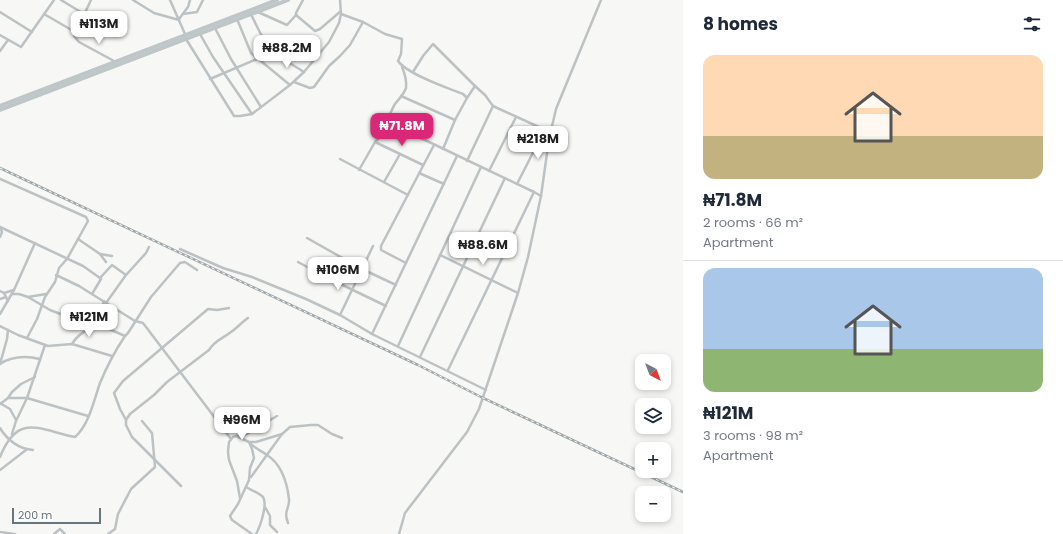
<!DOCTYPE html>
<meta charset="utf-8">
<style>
:root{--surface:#fff;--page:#f2f2f3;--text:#1f2937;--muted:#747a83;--line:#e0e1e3;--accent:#db2777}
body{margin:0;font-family:Poppins,sans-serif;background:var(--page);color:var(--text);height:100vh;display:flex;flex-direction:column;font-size:15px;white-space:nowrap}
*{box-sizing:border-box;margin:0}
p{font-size:13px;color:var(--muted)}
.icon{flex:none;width:22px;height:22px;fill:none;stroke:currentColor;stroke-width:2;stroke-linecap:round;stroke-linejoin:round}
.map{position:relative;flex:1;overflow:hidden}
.panel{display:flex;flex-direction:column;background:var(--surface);width:380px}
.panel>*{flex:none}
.needle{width:26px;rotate:139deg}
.tools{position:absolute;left:635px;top:354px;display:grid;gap:8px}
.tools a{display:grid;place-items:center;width:36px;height:36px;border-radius:8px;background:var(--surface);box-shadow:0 2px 6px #0003;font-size:20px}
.scale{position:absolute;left:12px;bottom:10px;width:89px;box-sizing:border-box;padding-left:4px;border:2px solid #65777d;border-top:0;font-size:11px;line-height:14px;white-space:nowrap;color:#65777d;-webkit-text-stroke:3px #fff;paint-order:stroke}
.price{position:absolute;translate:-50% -34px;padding:0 9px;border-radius:8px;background:#fff;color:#222;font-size:13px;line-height:26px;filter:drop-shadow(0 1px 2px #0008)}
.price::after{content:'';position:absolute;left:50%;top:24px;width:12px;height:9px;margin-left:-6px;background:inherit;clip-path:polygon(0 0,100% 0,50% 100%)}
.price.selected{background:var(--accent);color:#fff}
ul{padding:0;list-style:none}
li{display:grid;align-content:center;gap:8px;height:212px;padding:0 20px}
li+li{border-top:1px solid var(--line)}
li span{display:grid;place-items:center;height:124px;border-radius:12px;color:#555}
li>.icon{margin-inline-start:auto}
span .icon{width:72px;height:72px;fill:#fffc;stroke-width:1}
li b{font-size:17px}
h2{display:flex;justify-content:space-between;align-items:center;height:48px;padding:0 20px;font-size:17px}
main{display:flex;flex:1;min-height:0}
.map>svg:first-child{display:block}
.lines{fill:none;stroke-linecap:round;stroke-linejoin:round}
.minor{stroke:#bcc2c4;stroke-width:2.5}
.trunk{stroke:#bec6c8;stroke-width:4}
.rail-casing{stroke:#9fa7aa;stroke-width:2.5}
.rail{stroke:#fff;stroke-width:1;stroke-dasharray:3;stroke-linecap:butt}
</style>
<main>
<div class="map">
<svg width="683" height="534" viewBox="0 0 683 534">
<rect width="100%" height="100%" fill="#f7f7f5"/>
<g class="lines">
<g class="minor">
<path d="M61 0 84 14"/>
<path d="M91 0 74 36 79 42 114 61"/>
<path d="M133 0 154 13 179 20"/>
<path d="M170 0 185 34"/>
<path d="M0 12 32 32"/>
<path d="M258 12 287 25 296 15V13L303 0"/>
<path d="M44 14 75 32"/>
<path d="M183 14 197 12 203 0"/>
<path d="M251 14C258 29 264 43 277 54 285 61 295 66 304 72"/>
<path d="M341 14 363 22 385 34 402 39 401 54 398 61C407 74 447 88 463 94L467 98 475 86 485 95 493 106 550 132"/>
<path d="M296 15 315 31 320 29 341 11"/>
<path d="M179 19 188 7 190 0"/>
<path d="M237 19 251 53 290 85"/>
<path d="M215 28 231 59 261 107"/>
<path d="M200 34 213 57 252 114 290 85 304 72 329 42 339 23 341 14 340 0"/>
<path d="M0 35 21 47 54 0"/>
<path d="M186 39 234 116H240L252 114"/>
<path d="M0 51 8 40"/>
<path d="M277 54 279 50 297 42H300L318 55"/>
<path d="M413 72 423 56 433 44 475 86"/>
<path d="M210 79 257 59"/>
<path d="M294 82 310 88 314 87 329 66 340 56 350 45 363 22"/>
<path d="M401 96 455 120"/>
<path d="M386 125 425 140 534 192 541 196"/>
<path d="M375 142 423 165"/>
<path d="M443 149 455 120 467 98"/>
<path d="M340 159 408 195"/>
<path d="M467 161 493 106"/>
<path d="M359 170 375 142C385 134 388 115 395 104 399 99 404 94 406 88 407 80 405 74 402 67"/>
<path d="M489 171 516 117"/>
<path d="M419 173 444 184"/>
<path d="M0 179 86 217 88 221 67 259 59 268 55 282 45 297 37 319 27 338"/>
<path d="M384 182 400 154"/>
<path d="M517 184 545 129"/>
<path d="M0 227 83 266 100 278"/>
<path d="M0 227 2 232 0 237"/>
<path d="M307 238 362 269 396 285"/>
<path d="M78 239 100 254 106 262"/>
<path d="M180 249 223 268 252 277 306 299 340 315 372 334 486 390"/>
<path d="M100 254 112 256"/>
<path d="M440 255 518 293"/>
<path d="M298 262 326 277 386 306"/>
<path d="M406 263 381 250V246L434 145"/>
<path d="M56 275 79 286 135 321 143 323 231 439"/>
<path d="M0 291 4 293 8 301"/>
<path d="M4 293 14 290"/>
<path d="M12 294H19L28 297 50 310 71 318 93 322 125 336 128 333 151 297 180 263 185 262 197 270"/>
<path d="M92 294 101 279 100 278 112 265 126 275 146 253 149 247"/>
<path d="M28 297 46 294"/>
<path d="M0 299 6 297"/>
<path d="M106 303 126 275"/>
<path d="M0 314 14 290 35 243"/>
<path d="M340 315 373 246"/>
<path d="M93 321 101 312 104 301"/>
<path d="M0 326 18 335 48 346 72 344 112 356"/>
<path d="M372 334 457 156"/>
<path d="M72 344C78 334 88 329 98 324 100 315 101 310 111 306"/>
<path d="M398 346 481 167"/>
<path d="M420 357 505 178"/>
<path d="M0 364C12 356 27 356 40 359"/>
<path d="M0 364 7 339 8 330"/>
<path d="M448 370 534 192"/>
<path d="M8 398H27L88 416"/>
<path d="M0 403 10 409 16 420"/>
<path d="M0 404 8 398 12 392 21 384 35 377"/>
<path d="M126 420 120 409 114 393 123 381 208 309 217 310 229 308"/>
<path d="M0 428C7 440 19 449 33 450"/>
<path d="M12 434 16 421 27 398 45 345"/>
<path d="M237 436 245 435 277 416"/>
<path d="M0 457C18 412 39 430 75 437 89 425 94 400 100 383 107 366 115 351 125 336"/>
<path d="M0 470 26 450"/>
<path d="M251 477 282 434"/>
<path d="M181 486 132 437 126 425V420L130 414 154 395 167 382 209 350C215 340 222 339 231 332 237 328 242 322 248 318"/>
<path d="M246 487C251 490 259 493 263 497 268 504 260 527 256 534"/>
<path d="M240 498 237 481 229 460 228 452 229 442 233 437 236 436 249 442H256L282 434 290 427 311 425H318L332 434 342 438"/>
<path d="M265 507 270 516V525L277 532"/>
<path d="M0 532 15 534"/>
<path d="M54 534 60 529 65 534"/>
<path d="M108 534 115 529 118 514 131 489 155 467 152 433 142 421"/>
<path d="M252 534 232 520 230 516 238 504 249 480 250 468 254 458 252 449 249 442C254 448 260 450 267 455 281 464 287 482 289 499 290 509 283 510 288 523"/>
<path d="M399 534 405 513 467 432 479 409 518 293 528 257 541 196 549 139 556 109 601 0"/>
</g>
<g class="trunk">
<path d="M0 106 277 0"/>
<path d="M0 110 288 0"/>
</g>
<defs>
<path id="rail" d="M0 168 418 365 483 398 683 492"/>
</defs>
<use href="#rail" class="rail-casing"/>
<use href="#rail" class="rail"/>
</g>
</svg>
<div class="tools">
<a><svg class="needle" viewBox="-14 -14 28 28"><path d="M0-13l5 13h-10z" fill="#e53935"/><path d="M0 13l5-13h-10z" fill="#747a83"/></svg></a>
<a><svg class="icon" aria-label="layers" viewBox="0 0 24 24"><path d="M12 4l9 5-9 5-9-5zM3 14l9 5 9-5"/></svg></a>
<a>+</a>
<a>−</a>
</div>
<div class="scale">200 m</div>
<b class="price" style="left:99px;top:45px">₦113M</b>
<b class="price" style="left:287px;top:69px">₦88.2M</b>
<b class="price selected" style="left:402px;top:147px">₦71.8M</b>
<b class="price" style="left:538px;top:160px">₦218M</b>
<b class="price" style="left:483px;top:266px">₦88.6M</b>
<b class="price" style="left:338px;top:291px">₦106M</b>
<b class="price" style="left:89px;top:338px">₦121M</b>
<b class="price" style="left:242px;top:441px">₦96M</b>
</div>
<section class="panel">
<h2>8 homes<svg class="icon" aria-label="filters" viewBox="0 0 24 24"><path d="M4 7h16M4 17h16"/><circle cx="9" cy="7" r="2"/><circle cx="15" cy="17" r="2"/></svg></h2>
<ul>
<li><span style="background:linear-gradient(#ffd9b3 65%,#c2b280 0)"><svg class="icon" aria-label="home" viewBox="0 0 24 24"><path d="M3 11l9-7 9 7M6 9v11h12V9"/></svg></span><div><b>₦71.8M</b><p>2 rooms · 66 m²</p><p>Apartment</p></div></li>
<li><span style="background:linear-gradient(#a9c7e8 65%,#8fb573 0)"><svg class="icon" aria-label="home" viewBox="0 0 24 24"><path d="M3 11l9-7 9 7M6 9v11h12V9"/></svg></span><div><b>₦121M</b><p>3 rooms · 98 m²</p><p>Apartment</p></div></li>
</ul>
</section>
</main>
